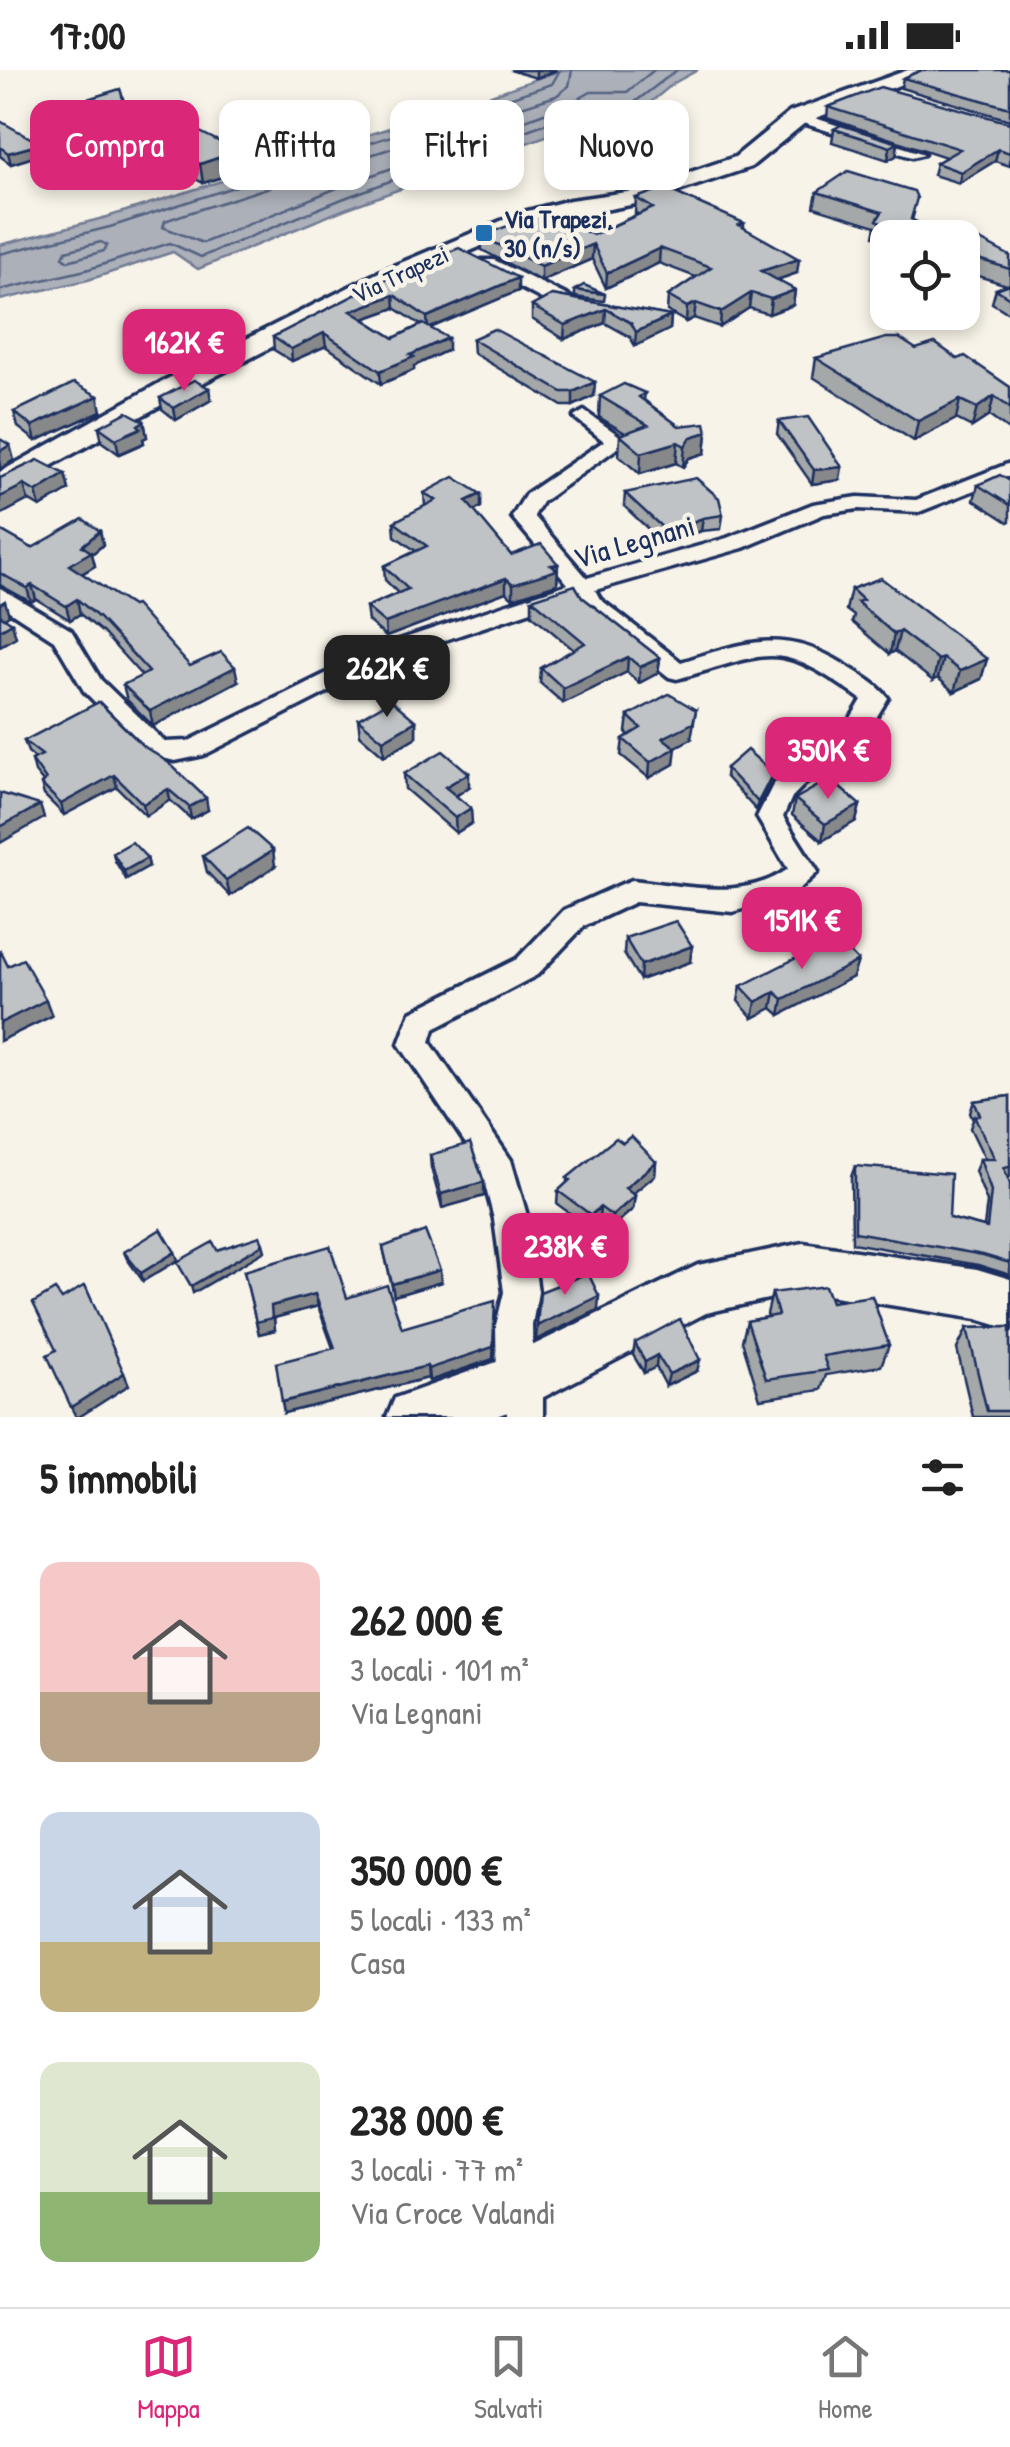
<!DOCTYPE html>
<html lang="it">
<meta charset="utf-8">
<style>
:root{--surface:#fff;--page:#f6f6f6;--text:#222;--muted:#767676;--line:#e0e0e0;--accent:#db2777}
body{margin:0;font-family:"Patrick Hand",sans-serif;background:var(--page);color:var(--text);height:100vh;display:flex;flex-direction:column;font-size:38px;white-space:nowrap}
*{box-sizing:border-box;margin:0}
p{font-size:32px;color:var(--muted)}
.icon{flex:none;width:55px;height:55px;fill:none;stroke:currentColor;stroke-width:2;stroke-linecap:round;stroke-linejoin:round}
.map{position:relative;height:1347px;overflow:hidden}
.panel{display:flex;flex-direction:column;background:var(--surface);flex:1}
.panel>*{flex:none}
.top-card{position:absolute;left:30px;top:30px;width:950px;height:90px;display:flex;gap:20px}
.controls{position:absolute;left:870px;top:150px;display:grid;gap:20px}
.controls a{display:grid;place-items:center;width:110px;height:110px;border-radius:20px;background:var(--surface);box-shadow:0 5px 15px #0003;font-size:50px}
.price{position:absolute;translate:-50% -85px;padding:0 22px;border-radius:20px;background:var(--accent);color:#fff;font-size:32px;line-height:65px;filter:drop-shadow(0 2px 5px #0008)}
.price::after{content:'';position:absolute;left:50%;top:60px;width:30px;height:22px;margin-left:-15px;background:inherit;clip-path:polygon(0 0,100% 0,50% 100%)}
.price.selected{background:#222;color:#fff}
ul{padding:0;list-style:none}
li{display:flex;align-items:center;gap:30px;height:250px;padding:0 40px}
li span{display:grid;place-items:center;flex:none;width:280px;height:200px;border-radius:20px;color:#555}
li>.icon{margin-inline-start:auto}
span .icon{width:120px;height:120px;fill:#fffc;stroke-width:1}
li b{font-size:42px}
h2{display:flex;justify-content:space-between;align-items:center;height:120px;padding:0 40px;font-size:42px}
.pill{padding:0 35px;border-radius:20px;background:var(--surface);box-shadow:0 5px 15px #0003;font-size:35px;line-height:90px}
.pill.selected{background:var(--accent);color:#fff}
.status{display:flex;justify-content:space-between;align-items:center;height:70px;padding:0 50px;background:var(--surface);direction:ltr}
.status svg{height:28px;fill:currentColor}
.tab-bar{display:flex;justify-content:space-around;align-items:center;height:140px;border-top:2px solid var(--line);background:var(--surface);font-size:28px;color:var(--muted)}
.tab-bar a{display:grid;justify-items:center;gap:5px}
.tab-bar .selected{color:var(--accent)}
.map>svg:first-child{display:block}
.water{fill:#acb0b9;stroke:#727c95;stroke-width:2.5}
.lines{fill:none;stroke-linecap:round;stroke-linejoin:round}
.shore{stroke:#556382;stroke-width:2.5}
.street-casing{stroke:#1b2f5e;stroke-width:7}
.secondary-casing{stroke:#1b2f5e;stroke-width:7}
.street{fill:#f7f3e8;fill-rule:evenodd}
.secondary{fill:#f7f3e8;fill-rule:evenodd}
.wall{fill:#a5a8a9;stroke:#1b2f5e;stroke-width:2.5;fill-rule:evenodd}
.shaded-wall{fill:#86888a;stroke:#1b2f5e;stroke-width:2.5}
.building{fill:#c0c3c5;stroke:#1b2f5e;stroke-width:2.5}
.poi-dot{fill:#1f6fb2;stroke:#f7f3e8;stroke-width:4}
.labels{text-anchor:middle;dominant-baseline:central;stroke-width:9;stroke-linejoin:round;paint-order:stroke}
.far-poi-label{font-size:25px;font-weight:bold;fill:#1b2f5e;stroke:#f7f3e8;text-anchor:start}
.far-street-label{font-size:25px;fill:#1b2f5e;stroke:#f7f3e8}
.street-label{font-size:30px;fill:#1b2f5e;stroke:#f7f3e8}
</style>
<div class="status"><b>17:00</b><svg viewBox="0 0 49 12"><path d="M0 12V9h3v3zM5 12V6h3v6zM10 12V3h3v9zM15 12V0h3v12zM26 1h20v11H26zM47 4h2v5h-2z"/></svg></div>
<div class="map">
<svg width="1010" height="1347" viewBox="0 0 1010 1347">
<rect width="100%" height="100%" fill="#f7f3e8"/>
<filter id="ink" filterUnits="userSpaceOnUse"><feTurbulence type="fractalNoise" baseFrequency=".01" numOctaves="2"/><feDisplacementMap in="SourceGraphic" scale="20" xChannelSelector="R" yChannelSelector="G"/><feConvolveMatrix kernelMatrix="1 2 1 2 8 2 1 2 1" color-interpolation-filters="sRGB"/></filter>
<g filter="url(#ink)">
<path class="water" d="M561 0H698L674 13 634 46 602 43 579 54 345 139 198 199 173 182 88 210 0 230V175L107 147 469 33Z"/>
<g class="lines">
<g class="shore">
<path d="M572 0 569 16 556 26 179 146 165 151 163 157 203 173 337 118 569 34 591 22H627L654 0"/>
<path d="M101 172 107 175 104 181 68 191 63 187 66 181Z"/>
<path d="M0 184 110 157 552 14 560 0"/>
<path d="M0 220 86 200 170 173 201 187 342 129 600 33 631 35 677 0"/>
</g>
<defs>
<g id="street">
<path d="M793 44H803L924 84 912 87 793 50Z"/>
<path d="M482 190H494L592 238 583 243 561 239 482 198Z"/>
<path d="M584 341 627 371 542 432 534 446 587 508 727 468 813 434 858 427 916 430 1010 393V406L919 442 858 439 824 444 743 478 595 520 600 529 681 592C745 572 784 557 845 595 859 604 878 614 888 628L862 671 826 693 792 727 783 747 818 802 795 823 733 842 635 832 584 856 537 905 434 959 430 972 511 1090 528 1149 538 1222 532 1255 533 1294 538 1296 543 1309V1347H507V1328L497 1313 496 1255 504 1222 494 1149 480 1095 399 974 411 942 517 889 564 840 622 814 632 810C683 815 743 832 788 799L757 747 773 715 808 681 844 659 862 630C776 568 773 582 677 609L669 607 584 539 576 526 400 585 204 685 175 691 147 684 84 621 54 570 0 535V518L71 560 101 610 165 672 189 671 384 575 568 514 512 447 526 424 604 371 574 347Z"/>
</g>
<g id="secondary">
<path d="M908 0H937L806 52 751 97 646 132 536 153 397 212 185 322 0 424V402L165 310 379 202 520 143 570 130 634 121 735 87 790 42Z"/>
<path d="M803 1173 977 1199 1010 1209V1259L977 1249 803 1221 706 1243 534 1332 495 1347H387L395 1328 505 1289 698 1195Z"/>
</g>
</defs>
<use href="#street" class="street-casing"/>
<use href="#secondary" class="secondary-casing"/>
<use href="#street" class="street"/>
<use href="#secondary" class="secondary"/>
</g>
<g class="wall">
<path d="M510 0H557L536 8Z"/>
<path d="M1010 0V50L901 18 903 8Z"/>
<path d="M120 19 132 58 136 78 107 62 95 66 72 54 68 35Z"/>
<path d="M828 37 1010 53V96L995 91 959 113 933 105 936 93 946 87 827 48Z"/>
<path d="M0 51 43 84 11 94 0 86Z"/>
<path d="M834 59 898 73 896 86 888 90 832 72Z"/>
<path d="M140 62 241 101 203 113 143 81Z"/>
<path d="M817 122 914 143 912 150 948 168H888V173L874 166 876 156 814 137Z"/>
<path d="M636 128 744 153V158L797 203 777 210 795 220 793 235 769 244 749 238 720 257 694 248 686 252 667 241 668 226 696 207 659 193 606 218 592 189 541 211 482 180 481 166 551 151 593 165 638 144 635 143Z"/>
<path d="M962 175 1010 186V244L992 233 996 219 1007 215 962 201Z"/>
<path d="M888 176V199L877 194 879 178Z"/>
<path d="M398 203 518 221 430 258 448 280 414 296V300L381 314 326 276 292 291 274 280 273 267ZM395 238 421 255 394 268 364 249Z"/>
<path d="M575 220 605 224 604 231 575 227Z"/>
<path d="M552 225 671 246 670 259 635 276 630 267 605 253 564 269 532 249V236Z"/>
<path d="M472 269 594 326 573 336H562L473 283Z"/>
<path d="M916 279 958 289 1010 317V361L989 346 972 357 956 349 914 371 813 307 816 288Z"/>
<path d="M645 323 644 330 679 356 707 362 705 383 689 388 683 397 676 393 640 404 619 386 620 365 625 363 599 347 600 326Z"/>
<path d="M160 328 211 330 176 350 162 339Z"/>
<path d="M101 341 36 371 18 357 14 342Z"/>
<path d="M144 351 147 367 143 369 144 373 119 384 102 372 99 357Z"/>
<path d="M779 351 840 410 812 414 777 364Z"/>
<path d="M65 404 69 420 40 437 28 430 0 445V408Z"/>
<path d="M1010 411V451L1008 452 974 430 978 415Z"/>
<path d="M424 423 481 424V437L474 441 511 485 558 494 557 514 513 528 506 522 386 567 368 551 366 537 398 523 385 510 384 496 416 481 395 466 394 452 425 436Z"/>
<path d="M625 423 723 445 721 459 701 461 665 475 624 436Z"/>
<path d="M0 460 32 478 100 461 103 475 92 484 95 496 82 504 190 596 238 611 153 656 127 630 123 615 142 606 103 563 80 544 70 550 36 529 31 532 0 515Z"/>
<path d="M851 519 987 589 981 609 954 622 938 608 933 611 895 581 890 584 852 552 854 546 846 540Z"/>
<path d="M582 527 660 588 658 603 639 613 627 602 563 633 540 613 541 598 574 580 532 545V529Z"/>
<path d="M99 632 208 740 191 749 170 730 146 746 117 717 64 745 44 725 41 714 43 712 35 702 32 690 35 688 28 682 24 671Z"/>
<path d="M628 646 691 669 675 677 674 694 649 708 621 685 623 669 629 665 626 662Z"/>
<path d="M358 649 416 651V667L384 686 360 665Z"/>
<path d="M726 698 772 711 756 740 725 706Z"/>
<path d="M404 704 469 717 456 726 472 753 456 763 405 719Z"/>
<path d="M795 729 860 735 856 751 822 771 792 745Z"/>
<path d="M113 783 147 788 149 796 126 809 115 791Z"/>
<path d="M203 786 275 796 230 826 207 802Z"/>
<path d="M625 868 690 892 640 910 624 884Z"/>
<path d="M853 907 780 945 772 938 753 948 738 931 741 916Z"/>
<path d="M1010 1026V1107H1008L1010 1114V1205L978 1195 852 1173 851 1107 855 1096 949 1148 984 1157 987 1132 975 1101 980 1089H985L970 1058 973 1050 970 1043 974 1031Z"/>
<path d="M623 1073 656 1092 655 1105 632 1124 633 1139 611 1158 599 1150 590 1158 557 1134 558 1121 567 1113V1108Z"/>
<path d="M430 1085 484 1112V1126L442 1138 431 1098Z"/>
<path d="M383 1177 441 1212 394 1226Z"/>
<path d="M124 1182 178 1190 143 1211 127 1189Z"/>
<path d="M244 1201 347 1228 402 1258 493 1289 429 1311 428 1308 284 1343 333 1278 318 1236 274 1248 275 1260 259 1264Z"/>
<path d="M772 1223 831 1232 889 1275 881 1296 826 1305 821 1320 760 1329 742 1271 747 1251 768 1247 767 1244Z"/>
<path d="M1010 1257V1347H973L957 1279 967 1258Z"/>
<path d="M635 1273 697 1301 666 1316 656 1297 644 1303 633 1285Z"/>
</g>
<g class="shaded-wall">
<path d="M536 0H557L536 8Z"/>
<path d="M104 43 107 62 95 66 91 47Z"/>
<path d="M898 73 896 86 888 90 890 77Z"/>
<path d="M41 74 43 84 11 94 8 83Z"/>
<path d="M998 79 995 91 959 113 961 102Z"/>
<path d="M238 81 241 101 203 113 200 94Z"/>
<path d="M593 174 592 189 541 211V196Z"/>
<path d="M660 178 659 193 606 218 607 203Z"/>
<path d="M799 189 797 203 759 216 761 201Z"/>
<path d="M518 208V221L428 259 427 247Z"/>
<path d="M795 220 793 235 769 244 771 229Z"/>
<path d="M751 223 749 238 720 257 721 242Z"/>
<path d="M394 225 395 238 352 253 351 241Z"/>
<path d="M696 233 694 248 686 252 687 237Z"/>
<path d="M606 239 605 253 564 269 565 255Z"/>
<path d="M671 246 670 259 635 276 636 262Z"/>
<path d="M324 263 326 276 292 291 291 279Z"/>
<path d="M448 268V280L414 296V300L381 314 380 301 410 285Z"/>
<path d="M595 312 594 326 573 336V322Z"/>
<path d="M209 318 211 330 176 350 174 338Z"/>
<path d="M98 326 101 341 36 371 32 356Z"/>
<path d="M994 326 989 346 972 357 977 338Z"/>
<path d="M960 330 956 349 914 371 918 351Z"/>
<path d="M144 351 147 367 143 369 144 373 119 384 116 369Z"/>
<path d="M707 362 705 383 689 388 683 397 685 376 691 367Z"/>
<path d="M678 372 676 393 640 404 641 383Z"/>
<path d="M10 375 14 390 0 399V381Z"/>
<path d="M842 397 840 410 812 414 814 400Z"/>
<path d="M65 404 69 420 40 437 36 422Z"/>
<path d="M24 415 28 430 0 445V427Z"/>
<path d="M481 424V437L466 445V431Z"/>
<path d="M703 448 701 461 665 475 666 461Z"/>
<path d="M100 461 103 475 92 484 95 496 72 509 69 495 82 476Z"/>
<path d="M558 494 557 514 513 528V514Z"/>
<path d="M506 508V522L386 567 385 553Z"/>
<path d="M32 515 36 529 31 532 27 518Z"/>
<path d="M77 529 80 544 70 550 66 536Z"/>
<path d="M5 531 9 545 0 551V534Z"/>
<path d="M12 553 16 567 0 576V560Z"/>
<path d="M900 561 895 581 890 584 894 564Z"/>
<path d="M628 587 627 602 563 633V618Z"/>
<path d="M660 588 658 603 639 613 640 597Z"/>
<path d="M943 588 938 608 933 611 938 590Z"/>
<path d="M987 589 981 609 954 622 960 601Z"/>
<path d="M235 597 238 611 153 656 150 641Z"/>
<path d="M696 640 691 669 662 684 663 668Z"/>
<path d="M416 651V667L384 686 383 670Z"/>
<path d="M676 678 674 694 649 708 650 692Z"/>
<path d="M469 703V717L446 732 445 717Z"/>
<path d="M773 703 772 711 756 740 758 732Z"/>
<path d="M114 705 117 717 64 745 61 734Z"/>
<path d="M168 719 170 730 146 746 143 734Z"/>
<path d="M206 728 208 740 191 749 189 737Z"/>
<path d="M40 735 44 748 0 773V757Z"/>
<path d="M860 735 856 751 822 771 825 754Z"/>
<path d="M471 738 472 753 456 763 455 748Z"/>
<path d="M273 780 275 796 230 826 226 810Z"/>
<path d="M147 788 149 796 126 809 124 801Z"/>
<path d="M692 876 690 892 640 910 641 895Z"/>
<path d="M858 891 853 907 780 945 783 929Z"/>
<path d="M775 922 772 938 753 948 756 932Z"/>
<path d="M46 930 52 946 0 971V953Z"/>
<path d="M656 1092 655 1105 624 1131 625 1118Z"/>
<path d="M484 1112V1126L442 1138 441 1124Z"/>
<path d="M635 1126 633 1139 611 1158 612 1146Z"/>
<path d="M600 1137 599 1150 590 1158 591 1145Z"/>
<path d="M263 1174 265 1181 193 1223 191 1216Z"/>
<path d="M175 1182 178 1190 143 1211 141 1203Z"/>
<path d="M440 1200 441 1212 394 1226 392 1214Z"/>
<path d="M315 1224 318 1236 274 1248 275 1260 259 1264 256 1252 271 1236Z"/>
<path d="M599 1226 598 1240 536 1270 537 1256Z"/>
<path d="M495 1243 493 1289 429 1311 428 1299Z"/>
<path d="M657 1285 656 1297 644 1303 645 1292Z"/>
<path d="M700 1290 697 1301 666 1316 669 1304Z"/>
<path d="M427 1296 428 1308 284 1343 282 1332Z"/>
<path d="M124 1303 129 1315 79 1347H76L71 1337Z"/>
</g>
<g class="building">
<path d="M922 0H1010V38L903 8Z"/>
<path d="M880 17 1010 53V83L998 79 961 102 936 93 960 79 828 37Z"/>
<path d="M120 19 132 58 104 43 91 47 68 35Z"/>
<path d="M0 51 41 74 8 83 0 77Z"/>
<path d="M178 51 238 81 200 94 140 62Z"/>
<path d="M841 55 898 73 890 77 834 59Z"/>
<path d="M848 101 914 121 917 128 911 149 948 168H908L877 150 882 142 817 122Z"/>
<path d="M664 118 744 153 739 155 799 189 761 201 795 220 771 229 751 223 721 242 696 233 687 237 668 226 711 197 660 178 607 203 593 174 541 196 481 166 537 145 551 151 556 148 593 165 653 138 636 128Z"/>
<path d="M980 170 1010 186V199L962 184V175L965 176Z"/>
<path d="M459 178 518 208 427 247 394 225 351 241 394 268 423 254 448 268 410 285 414 287 380 301 324 263 291 279 273 267 398 203Z"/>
<path d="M1010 214V228L996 219Z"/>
<path d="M584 215 605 224 575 220Z"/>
<path d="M552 225 671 246 636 262 631 253 606 239 565 255 532 236Z"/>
<path d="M494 259 595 312 573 322H562L472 269Z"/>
<path d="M886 268H899L916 279 935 273 958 289 965 286 1010 317V338L994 326 977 338 960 330 918 351 816 288Z"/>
<path d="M194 310 209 318 174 338 160 328Z"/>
<path d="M74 313 98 326 32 356 14 342Z"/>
<path d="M624 314 645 323 639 327 679 356 705 353 707 362 691 367 685 376 678 372 641 383 620 365 648 355 600 326Z"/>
<path d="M127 342 144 351 138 355 141 358 116 369 99 357Z"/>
<path d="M808 347 842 397 814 400 779 351Z"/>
<path d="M0 369 10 375 0 381Z"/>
<path d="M38 390 65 404 36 422 24 415 0 427V408Z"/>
<path d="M1000 405 1010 411V435L978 415Z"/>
<path d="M454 407 481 424 466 431 511 485 541 474 558 494 551 495 557 500 513 514 506 508 385 553 366 537 408 519 384 496 427 476 394 452 436 430 424 423Z"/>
<path d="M696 408 719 428 723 445 703 448 666 461 625 423Z"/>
<path d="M83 449 100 461 82 476 91 482 69 495 132 536 135 535 190 596 221 582 235 597 150 641 123 615 149 602 99 548 77 529 66 536 32 515 27 518 0 503V460L32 478Z"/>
<path d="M881 508 987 589 960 601 943 588 938 590 900 561 894 564 857 532 863 530 851 519Z"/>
<path d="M575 515 582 527 660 588 640 597 628 587 563 618 541 598 585 573 532 529Z"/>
<path d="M0 545 12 553 0 560Z"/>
<path d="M669 624 696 640 693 653 663 668 676 678 650 692 623 669 641 658 628 646Z"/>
<path d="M391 630 416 651 383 670 358 649Z"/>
<path d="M99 632 142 675 169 693 206 728 189 737 168 719 143 734 114 705 61 734 41 714 46 710 32 690 42 685 24 671Z"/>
<path d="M747 680 773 703 758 732 726 698Z"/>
<path d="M443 681 469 703 445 717 471 738 455 748 404 704Z"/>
<path d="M830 709 860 735 825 754 795 729Z"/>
<path d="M0 723 40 735 0 757Z"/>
<path d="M248 758 273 780 226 810 203 786Z"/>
<path d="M132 772 147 788 124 801 113 783Z"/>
<path d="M676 851 692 876 641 895 625 868Z"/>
<path d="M836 868 858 891 783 929 775 922 756 932 741 916Z"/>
<path d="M0 880 8 896 23 889 46 930 0 953Z"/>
<path d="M1010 1026V1097L1004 1098 1010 1114V1193L983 1185 855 1162V1096L951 1104 949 1148 987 1158 991 1121 980 1089H995L974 1046 980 1045 974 1031Z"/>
<path d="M631 1066 656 1092 625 1118 635 1126 612 1146 600 1137 591 1145 558 1121 570 1110 567 1108 616 1068 623 1073Z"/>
<path d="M470 1073 484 1112 441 1124 430 1085Z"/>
<path d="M161 1159 175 1182 141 1203 124 1182Z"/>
<path d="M425 1161 440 1200 392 1214 383 1177Z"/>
<path d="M260 1166 263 1174 191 1216 177 1192 213 1172 217 1180Z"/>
<path d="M330 1176 347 1228 387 1215 402 1258 495 1231 493 1277 428 1299 427 1296 282 1332 276 1293 335 1278 315 1224 271 1236 272 1248 256 1252 244 1201Z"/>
<path d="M588 1203 599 1226 537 1256 540 1222Z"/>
<path d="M85 1215 124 1303 71 1337 47 1285 56 1280 33 1233 55 1220 62 1229Z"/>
<path d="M825 1216 831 1232 872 1226 889 1275 823 1286 828 1300 766 1309 747 1251 778 1245 772 1223Z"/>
<path d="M680 1249 700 1290 669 1304 657 1285 645 1292 635 1273Z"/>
<path d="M1010 1257V1341H987L967 1258Z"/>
</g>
</g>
<rect class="poi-dot" x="474" y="153" width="20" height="20" rx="5"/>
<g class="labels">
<g class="far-poi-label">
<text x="504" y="149">Via Trapezi,<tspan x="504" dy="29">30 (n/s)</tspan></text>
</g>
<g class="far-street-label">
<text transform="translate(400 204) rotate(-25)">Via Trapezi</text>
</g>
<g class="street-label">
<text transform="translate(634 471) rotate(-16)">Via Legnani</text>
</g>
</g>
</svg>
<div class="controls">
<a><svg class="icon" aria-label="locate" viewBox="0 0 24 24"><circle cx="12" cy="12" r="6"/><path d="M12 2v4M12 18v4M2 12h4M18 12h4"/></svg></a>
</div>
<b class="price" style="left:184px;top:324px">162K €</b>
<b class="price selected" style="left:387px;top:650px">262K €</b>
<b class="price" style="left:828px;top:732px">350K €</b>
<b class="price" style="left:802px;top:902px">151K €</b>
<b class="price" style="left:565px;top:1228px">238K €</b>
<div class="top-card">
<a class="pill selected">Compra</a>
<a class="pill">Affitta</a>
<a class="pill">Filtri</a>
<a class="pill">Nuovo</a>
</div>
</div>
<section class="panel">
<h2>5 immobili<svg class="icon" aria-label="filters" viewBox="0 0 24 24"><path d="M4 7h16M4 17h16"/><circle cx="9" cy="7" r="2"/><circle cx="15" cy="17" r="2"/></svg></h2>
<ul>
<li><span style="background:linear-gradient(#f6c9c9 65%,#b9a48a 0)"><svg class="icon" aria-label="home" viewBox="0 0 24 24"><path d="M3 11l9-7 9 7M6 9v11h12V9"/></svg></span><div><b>262 000 €</b><p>3 locali · 101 m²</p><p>Via Legnani</p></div></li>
<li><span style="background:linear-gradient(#c9d6e8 65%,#c2b280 0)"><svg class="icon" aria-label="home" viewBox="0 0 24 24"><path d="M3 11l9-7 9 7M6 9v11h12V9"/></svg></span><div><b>350 000 €</b><p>5 locali · 133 m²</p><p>Casa</p></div></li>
<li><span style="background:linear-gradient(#dfe7d0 65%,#8fb573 0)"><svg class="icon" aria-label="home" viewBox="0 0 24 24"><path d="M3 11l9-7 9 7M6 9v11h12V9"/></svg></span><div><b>238 000 €</b><p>3 locali · 77 m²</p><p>Via Croce Valandi</p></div></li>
</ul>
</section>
<nav class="tab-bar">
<a class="selected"><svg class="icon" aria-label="map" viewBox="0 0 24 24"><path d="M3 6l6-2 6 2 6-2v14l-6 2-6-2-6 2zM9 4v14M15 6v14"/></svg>Mappa</a>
<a><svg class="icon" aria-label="saved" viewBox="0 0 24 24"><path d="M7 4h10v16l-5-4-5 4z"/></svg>Salvati</a>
<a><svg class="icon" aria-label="home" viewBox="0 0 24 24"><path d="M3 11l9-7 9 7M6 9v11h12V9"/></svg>Home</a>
</nav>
